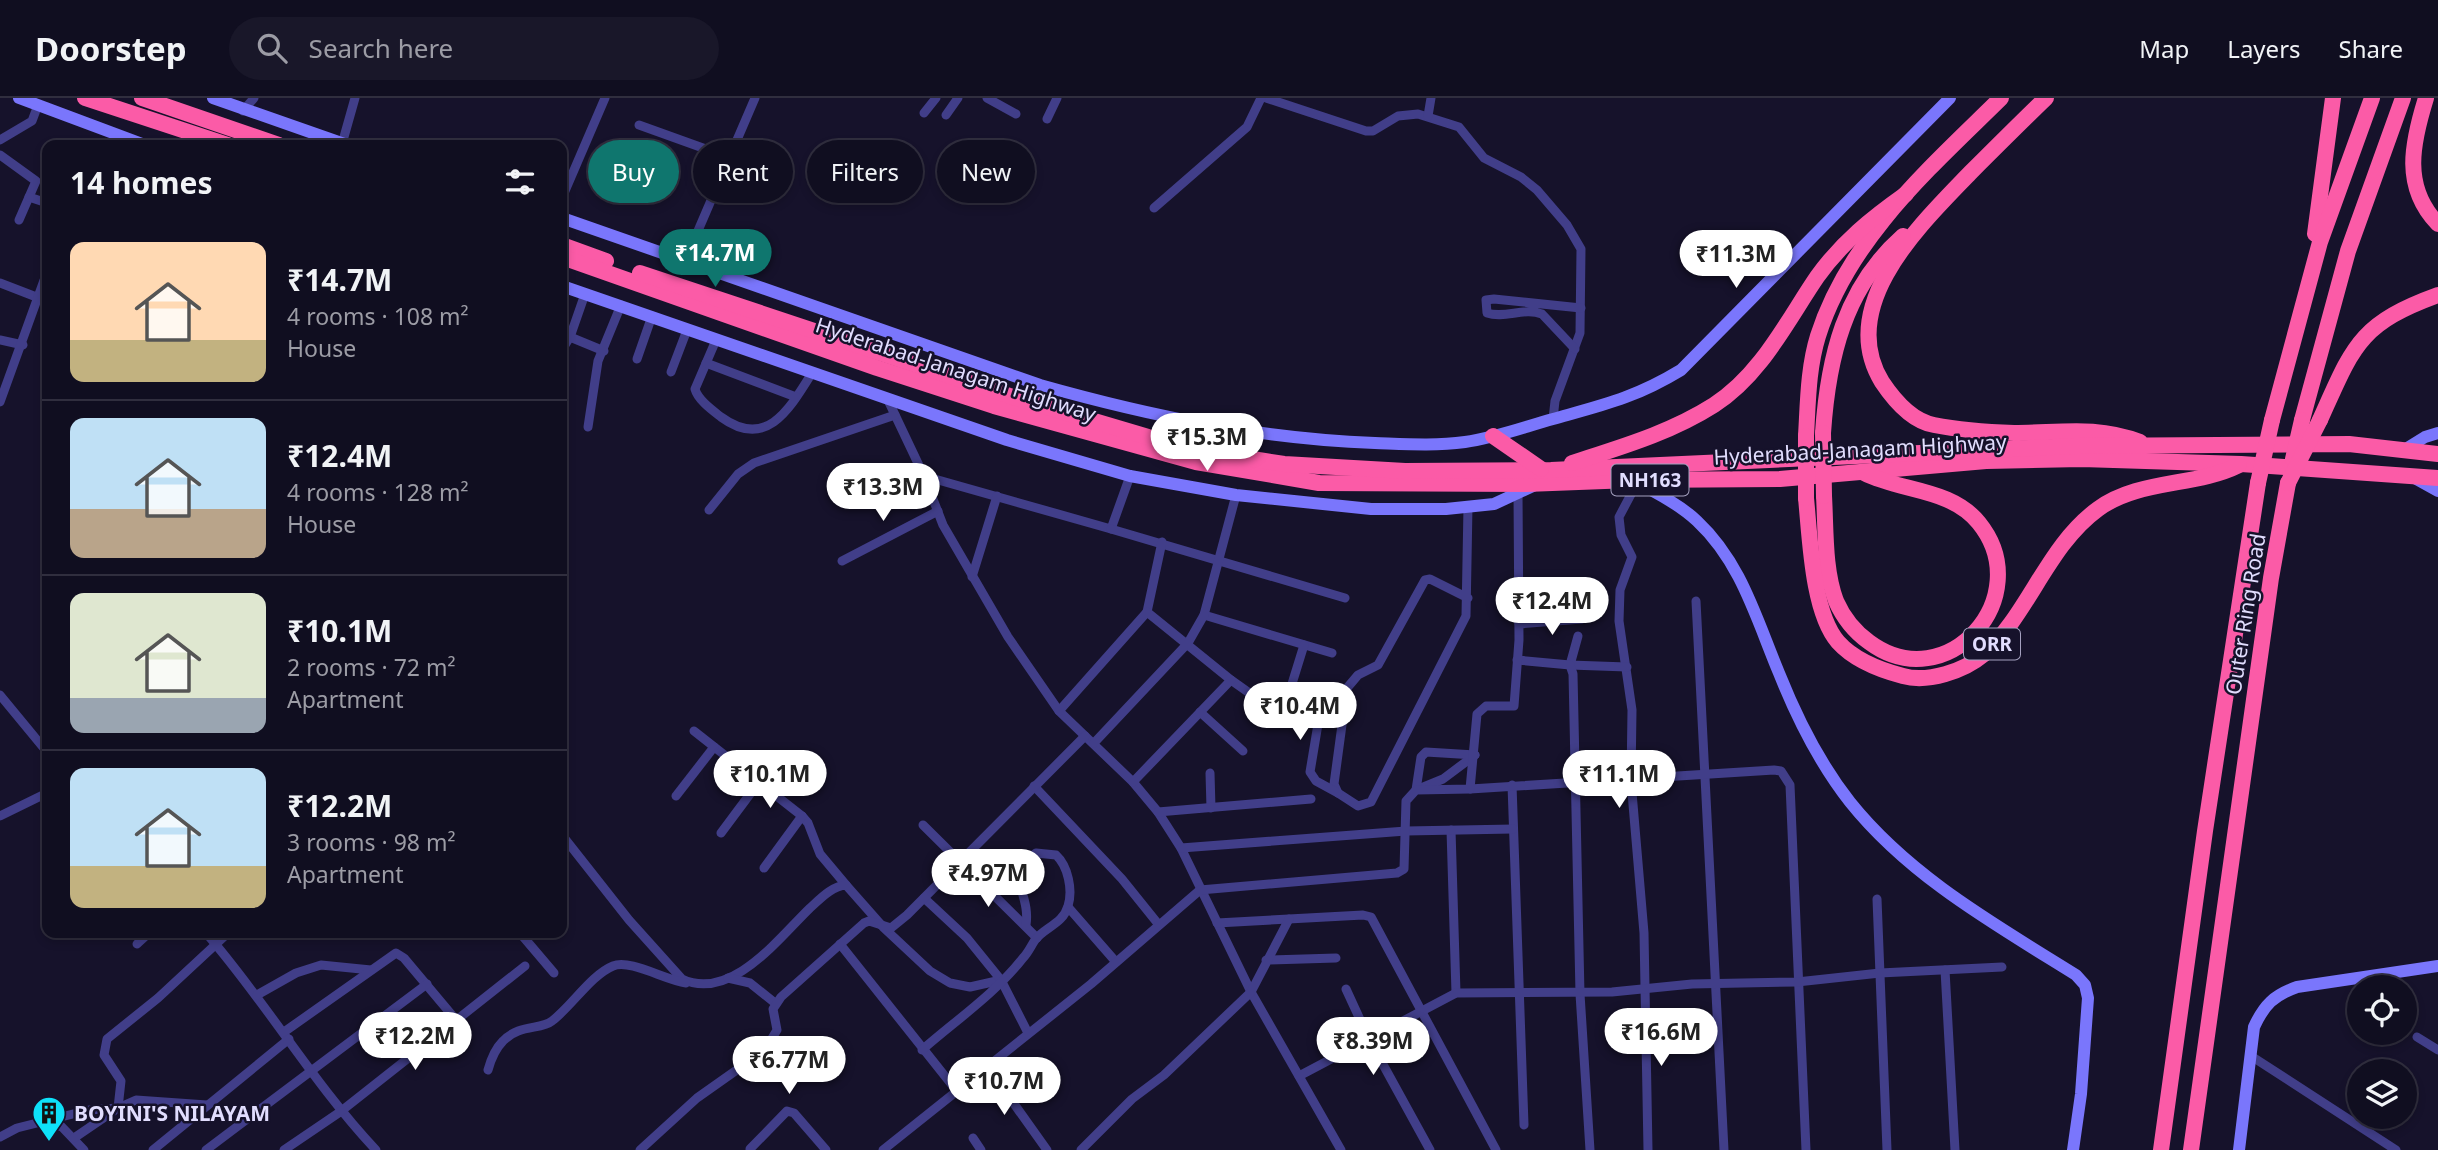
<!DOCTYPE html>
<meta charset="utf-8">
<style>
:root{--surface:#100e20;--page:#191729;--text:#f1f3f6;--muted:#9c9ca5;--line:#302e3e;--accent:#0f766e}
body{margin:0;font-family:"Noto Sans",sans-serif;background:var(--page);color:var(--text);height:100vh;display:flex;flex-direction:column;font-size:26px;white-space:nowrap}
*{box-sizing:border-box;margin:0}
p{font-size:23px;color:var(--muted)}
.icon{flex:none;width:38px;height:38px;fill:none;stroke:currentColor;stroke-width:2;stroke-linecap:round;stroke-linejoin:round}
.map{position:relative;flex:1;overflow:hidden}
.drawer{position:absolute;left:42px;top:42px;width:525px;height:798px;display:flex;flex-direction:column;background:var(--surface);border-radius:14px;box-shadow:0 4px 10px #0003,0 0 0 2px var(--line)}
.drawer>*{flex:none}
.top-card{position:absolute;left:588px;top:42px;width:665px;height:63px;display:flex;gap:14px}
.tools{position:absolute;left:2347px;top:877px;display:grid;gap:14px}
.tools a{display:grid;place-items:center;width:70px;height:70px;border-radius:50%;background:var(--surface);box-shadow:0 4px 10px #0003,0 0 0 2px var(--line);font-size:35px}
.price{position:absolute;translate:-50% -60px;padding:0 16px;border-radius:24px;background:#fff;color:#222;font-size:23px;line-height:46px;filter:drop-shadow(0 2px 4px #0008)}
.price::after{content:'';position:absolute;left:50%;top:42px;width:21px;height:16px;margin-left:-10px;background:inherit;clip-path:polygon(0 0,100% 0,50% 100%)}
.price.selected{background:var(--accent);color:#fff}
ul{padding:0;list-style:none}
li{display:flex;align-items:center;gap:21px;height:175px;padding:0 28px}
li+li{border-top:2px solid var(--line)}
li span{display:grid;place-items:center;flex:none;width:196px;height:140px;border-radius:14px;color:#555}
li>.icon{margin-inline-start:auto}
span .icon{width:84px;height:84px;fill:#fffc;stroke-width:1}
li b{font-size:30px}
h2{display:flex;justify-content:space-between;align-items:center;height:84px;padding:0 28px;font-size:30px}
.pill{padding:0 24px;border-radius:32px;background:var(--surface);box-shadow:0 4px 10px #0003,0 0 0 2px var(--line);font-size:24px;line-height:63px}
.pill.selected{background:var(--accent);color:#fff}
header{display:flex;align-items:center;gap:42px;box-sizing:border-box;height:98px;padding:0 35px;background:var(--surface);border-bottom:2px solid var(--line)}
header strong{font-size:33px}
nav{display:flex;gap:38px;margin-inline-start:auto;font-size:24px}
.search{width:490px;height:63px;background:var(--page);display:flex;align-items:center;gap:18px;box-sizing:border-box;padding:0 24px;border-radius:38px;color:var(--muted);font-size:26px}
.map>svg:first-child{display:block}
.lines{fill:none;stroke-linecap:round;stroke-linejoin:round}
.street{stroke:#413e89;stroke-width:9}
.secondary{stroke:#7a76fc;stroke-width:12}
.highway{stroke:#fb5ba7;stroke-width:16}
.highway-bridge{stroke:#fb5ba7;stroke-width:16}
.labels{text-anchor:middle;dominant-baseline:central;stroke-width:5;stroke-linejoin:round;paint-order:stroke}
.shield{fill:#16122b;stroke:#a4a0bf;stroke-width:2}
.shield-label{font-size:19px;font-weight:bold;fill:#e1ddfe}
.street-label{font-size:21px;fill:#e1ddfe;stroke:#16122b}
.poi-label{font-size:21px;font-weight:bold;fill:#e1ddfe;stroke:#16122b;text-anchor:start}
</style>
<header>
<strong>Doorstep</strong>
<div class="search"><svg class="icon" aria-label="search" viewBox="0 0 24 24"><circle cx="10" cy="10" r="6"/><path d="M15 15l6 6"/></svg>Search here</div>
<nav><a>Map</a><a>Layers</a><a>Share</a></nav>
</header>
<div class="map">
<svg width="2438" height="1052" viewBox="0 0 2438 1052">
<rect width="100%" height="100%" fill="#16122b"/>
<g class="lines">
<g class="street">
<path d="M987 0 1016 16"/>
<path d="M1266 0 1366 33H1373L1398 18 1418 16 1459 29 1484 60 1521 79 1537 92 1567 127 1581 151 1580 235 1555 303 1553 321"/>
<path d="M243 13 254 0"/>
<path d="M924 15 936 0"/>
<path d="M946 17 958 0"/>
<path d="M1428 18 1431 0"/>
<path d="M1047 21 1057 0"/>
<path d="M639 27 728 59"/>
<path d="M0 42 32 23 38 7"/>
<path d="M342 46 355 0"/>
<path d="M0 57 36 83 19 122"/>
<path d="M29 99 47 105"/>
<path d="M562 100 605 0"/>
<path d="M1154 110 1247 29 1261 0"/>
<path d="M685 163 755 0"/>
<path d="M0 185 39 200"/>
<path d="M570 239 604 253"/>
<path d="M0 242 23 247"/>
<path d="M716 242 695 291C698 302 712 312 721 319 766 352 789 312 812 275"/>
<path d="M1575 251 1542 216C1524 209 1505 221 1487 215L1486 202 1494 201 1581 210"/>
<path d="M562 252 570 239 585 196"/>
<path d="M637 261 652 218"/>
<path d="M706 265 796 299"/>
<path d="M671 274 687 232"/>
<path d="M887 300 924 378 943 427 1008 539 1059 613 1133 684 1158 714 1181 750 1251 894 1341 1052"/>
<path d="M0 304 47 174"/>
<path d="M588 329 598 263 621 207"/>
<path d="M924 378 1111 431 1130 378"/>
<path d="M1637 385 1619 419 1621 437 1632 459 1620 492 1619 523 1632 612 1631 683 1644 835 1648 1052"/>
<path d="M1468 408 1466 518 1371 704 1358 708 1338 695 1334 686 1347 590 1358 577 1378 567 1425 482 1430 481 1468 500"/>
<path d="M709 412 738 376 754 365 895 317"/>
<path d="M1111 431 1345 500"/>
<path d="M842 463 938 413"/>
<path d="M972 479 997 398"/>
<path d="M1696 503 1724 1052"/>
<path d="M1147 514 1162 444"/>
<path d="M1204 517 1332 555"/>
<path d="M1519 526 1582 521"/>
<path d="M1578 538 1570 567 1627 569"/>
<path d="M1517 562 1570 567 1573 576 1580 896 1590 1052"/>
<path d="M1231 582 1282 618 1304 547"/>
<path d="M0 597 47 654"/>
<path d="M1059 613 1147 514 1231 582 1133 684"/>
<path d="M1200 614 1243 653"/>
<path d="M694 633 802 718 808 725 820 756 846 787"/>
<path d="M1094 645 1188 545 1204 517 1236 397"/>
<path d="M1210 675 1211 710"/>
<path d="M1512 687 1524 1027"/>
<path d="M1034 688 1122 781 1159 827"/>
<path d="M1421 690 1443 681 1475 657"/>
<path d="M1470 691 1774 672 1781 673 1790 687 1806 1052"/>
<path d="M1416 692 1421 659 1426 654 1475 657"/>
<path d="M1338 695 1316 683 1310 674 1320 614 1347 590"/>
<path d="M676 698 714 649"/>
<path d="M1158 714 1311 701"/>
<path d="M0 718 47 695"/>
<path d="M923 727 1037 840"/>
<path d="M1451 732 1456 895"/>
<path d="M721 735 759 684"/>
<path d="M562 737 629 822 682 881C731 904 779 840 810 810 820 801 832 788 846 787L884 830 930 873 950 885 970 889 1001 882"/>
<path d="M1181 750 1406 733 1513 731"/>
<path d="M764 770 802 718"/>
<path d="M924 800 967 840 1001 882 1028 935"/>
<path d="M1877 801 1887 1052"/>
<path d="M1068 809 1116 864"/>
<path d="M1217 825 1363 817 1371 819 1496 1052"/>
<path d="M206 835C266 904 313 985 376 1052"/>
<path d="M520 835 554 875"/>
<path d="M137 846 149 835"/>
<path d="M840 846 956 992"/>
<path d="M1266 862 1336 860"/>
<path d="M1945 872 1955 1052"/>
<path d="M728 880 750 885 775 905"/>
<path d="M1346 891 1369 941 1430 1052"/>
<path d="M257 897 296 875 321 867 371 872"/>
<path d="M284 934 396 855 404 860 456 922"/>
<path d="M2417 939 2438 952"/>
<path d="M922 952C955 923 996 895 1023 860 1028 855 1031 848 1035 842 1045 829 1063 826 1068 808 1073 792 1068 768 1056 757L1036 755C1003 779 1031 794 1026 827"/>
<path d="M2251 958 2396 1052"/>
<path d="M987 968 1047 1052"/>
<path d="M488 972C491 961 495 951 503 943 519 926 541 932 552 923 571 909 591 877 613 868 630 861 665 882 686 885"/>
<path d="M1299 978 1456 895 1612 894 1692 886 1797 884 1880 875 2002 869"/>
<path d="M48 1023 62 1029 84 1052"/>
<path d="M0 1039 17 1030 89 1012 118 1010 136 1002 207 1007"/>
<path d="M74 1040 118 1010 121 983 104 957 107 941 158 900 228 835"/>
<path d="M973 1040 981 1052"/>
<path d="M750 1051 787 1013 794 1015 826 1052"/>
<path d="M153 1052 289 941"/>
<path d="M206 1052 427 886"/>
<path d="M284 1052 340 1014 525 868"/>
<path d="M640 1052 697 1000 765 952 777 932 773 911 781 899 864 825 869 823 891 830 907 817 1085 638"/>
<path d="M883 1052 1091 886 1200 792 1397 775 1404 771 1406 703 1416 692 1470 691 1477 616 1486 608H1514L1519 542 1518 395"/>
<path d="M1081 1052 1132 1001 1164 977 1251 894 1289 821"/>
</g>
<g class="secondary">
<path d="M19 0 145 47"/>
<path d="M213 0 347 47"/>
<path d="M562 120 1040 287C1150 318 1261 341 1375 345 1405 346 1435 348 1465 344 1495 340 1524 329 1553 321 1603 307 1635 300 1681 272L1950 0"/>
<path d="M562 188 1007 342 1130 378 1236 397 1371 411H1446L1494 406 1535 387"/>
<path d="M2404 352 2425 339 2438 335"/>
<path d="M2411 378 2438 393"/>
<path d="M1634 383C1655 394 1679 406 1697 423 1741 464 1756 520 1779 575 1797 620 1820 666 1850 704 1910 779 1996 827 2076 877L2085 887 2088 900 2081 996 2073 1052"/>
<path d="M2239 1052 2254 929C2264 907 2274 897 2297 889L2438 868"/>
</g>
<g class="highway">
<path d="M85 0 228 47"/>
<path d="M142 0 279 47"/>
<path d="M2046 0C2020 25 1995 50 1970 75 1921 126 1835 207 1882 284 1894 302 1912 323 1934 327 1960 332 1987 334 2014 335 2059 335 2096 327 2140 344"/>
<path d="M2426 0C2412 45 2402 89 2438 126"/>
<path d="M2315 136 2333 0"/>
<path d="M562 147 606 163"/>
<path d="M562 159 877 270 994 308 1196 364 1319 385 1526 386 1631 382 1780 381 1986 363 2082 361 2241 366 2438 380"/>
<path d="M640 175 1013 299 1148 339 1215 355 1284 366 1405 373 1551 372 2075 348 2349 346 2438 356"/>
<path d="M2272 322 2320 144 2372 0"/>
<path d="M2302 322 2348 153 2403 0"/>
<path d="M2320 322C2353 249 2358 226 2438 197"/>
<path d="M1823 335C1828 261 1844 190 1903 138"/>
<path d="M1493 338 1541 371"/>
<path d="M1806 338C1808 305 1808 270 1818 238 1849 140 1930 70 2001 0"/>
<path d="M1572 365C1621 349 1670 335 1714 307 1761 277 1787 223 1817 179 1842 144 1872 120 1906 96"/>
<path d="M1824 398C1826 431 1824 471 1836 503 1843 519 1855 534 1869 544 1947 602 2038 498 1979 425 1951 390 1901 394 1864 375"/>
<path d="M1806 400C1810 439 1812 514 1838 544 1855 563 1880 572 1903 578 1928 585 1964 573 1983 557 2029 516 2047 448 2098 411 2139 381 2195 389 2239 367"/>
<path d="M2161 1052 2205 733 2258 385"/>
<path d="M2191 1052 2271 480 2288 385"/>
</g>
<g class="highway-bridge">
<path d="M1823 335 1824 398"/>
<path d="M2293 361 2302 322"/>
<path d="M2258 385 2272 322"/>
<path d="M2288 385 2320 322"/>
<path d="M1806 400V338"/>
</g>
</g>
<defs>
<symbol id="building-pin" viewBox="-11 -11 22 30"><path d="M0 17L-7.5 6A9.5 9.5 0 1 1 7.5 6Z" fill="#0ee1f9" stroke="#16122b"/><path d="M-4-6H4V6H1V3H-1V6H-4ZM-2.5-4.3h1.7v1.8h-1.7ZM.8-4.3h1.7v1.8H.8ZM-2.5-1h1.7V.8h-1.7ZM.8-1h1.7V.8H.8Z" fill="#111"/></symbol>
</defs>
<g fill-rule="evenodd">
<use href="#building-pin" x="30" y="996" width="38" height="52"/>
</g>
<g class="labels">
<g class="shield">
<rect x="1611.5" y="366.5" width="77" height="31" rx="5"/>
<rect x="1964" y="530.5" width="56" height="31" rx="5"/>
</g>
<g class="shield-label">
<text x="1650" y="382">NH163</text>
<text x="1992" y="546">ORR</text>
</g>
<g class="street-label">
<text transform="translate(956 271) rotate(18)">Hyderabad-Janagam Highway</text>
<text transform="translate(1860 351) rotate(-3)">Hyderabad-Janagam Highway</text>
<text transform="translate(2245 516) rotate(-81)">Outer Ring Road</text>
</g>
<g class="poi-label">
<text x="74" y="1015">BOYINI'S NILAYAM</text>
</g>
</g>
</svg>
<div class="tools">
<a><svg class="icon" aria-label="locate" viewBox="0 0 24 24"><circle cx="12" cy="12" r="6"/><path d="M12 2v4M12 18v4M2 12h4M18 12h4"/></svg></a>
<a><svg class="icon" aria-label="layers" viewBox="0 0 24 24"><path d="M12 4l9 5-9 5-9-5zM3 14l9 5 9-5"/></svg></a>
</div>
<b class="price selected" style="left:715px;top:191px">₹14.7M</b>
<b class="price" style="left:1736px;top:192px">₹11.3M</b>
<b class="price" style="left:1207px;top:375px">₹15.3M</b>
<b class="price" style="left:883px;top:425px">₹13.3M</b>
<b class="price" style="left:1552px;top:539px">₹12.4M</b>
<b class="price" style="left:1300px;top:644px">₹10.4M</b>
<b class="price" style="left:770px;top:712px">₹10.1M</b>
<b class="price" style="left:1619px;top:712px">₹11.1M</b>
<b class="price" style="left:988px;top:811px">₹4.97M</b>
<b class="price" style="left:1661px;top:970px">₹16.6M</b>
<b class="price" style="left:415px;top:974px">₹12.2M</b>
<b class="price" style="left:1373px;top:979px">₹8.39M</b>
<b class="price" style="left:789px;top:998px">₹6.77M</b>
<b class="price" style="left:1004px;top:1019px">₹10.7M</b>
<div class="top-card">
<a class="pill selected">Buy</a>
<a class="pill">Rent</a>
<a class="pill">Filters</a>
<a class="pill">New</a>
</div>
<section class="drawer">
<h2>14 homes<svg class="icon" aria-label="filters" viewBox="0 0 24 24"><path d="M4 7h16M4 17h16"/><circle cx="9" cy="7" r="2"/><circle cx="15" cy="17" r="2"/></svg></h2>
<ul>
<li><span style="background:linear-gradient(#ffd9b3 70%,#c2b280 0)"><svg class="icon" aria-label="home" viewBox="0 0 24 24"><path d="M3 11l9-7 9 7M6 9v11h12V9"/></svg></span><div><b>₹14.7M</b><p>4 rooms · 108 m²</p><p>House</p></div></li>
<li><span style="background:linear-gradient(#bfe0f5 65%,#b9a48a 0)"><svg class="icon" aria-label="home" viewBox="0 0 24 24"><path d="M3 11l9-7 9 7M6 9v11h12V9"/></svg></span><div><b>₹12.4M</b><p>4 rooms · 128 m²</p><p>House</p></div></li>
<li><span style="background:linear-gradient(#dfe7d0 75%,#9aa5b1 0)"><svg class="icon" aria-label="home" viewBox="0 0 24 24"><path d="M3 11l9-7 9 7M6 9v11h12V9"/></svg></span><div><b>₹10.1M</b><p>2 rooms · 72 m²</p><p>Apartment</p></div></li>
<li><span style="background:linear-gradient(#bfe0f5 70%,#c2b280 0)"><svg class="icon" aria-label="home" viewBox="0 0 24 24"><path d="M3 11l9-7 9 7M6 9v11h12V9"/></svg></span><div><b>₹12.2M</b><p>3 rooms · 98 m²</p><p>Apartment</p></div></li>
</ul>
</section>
</div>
